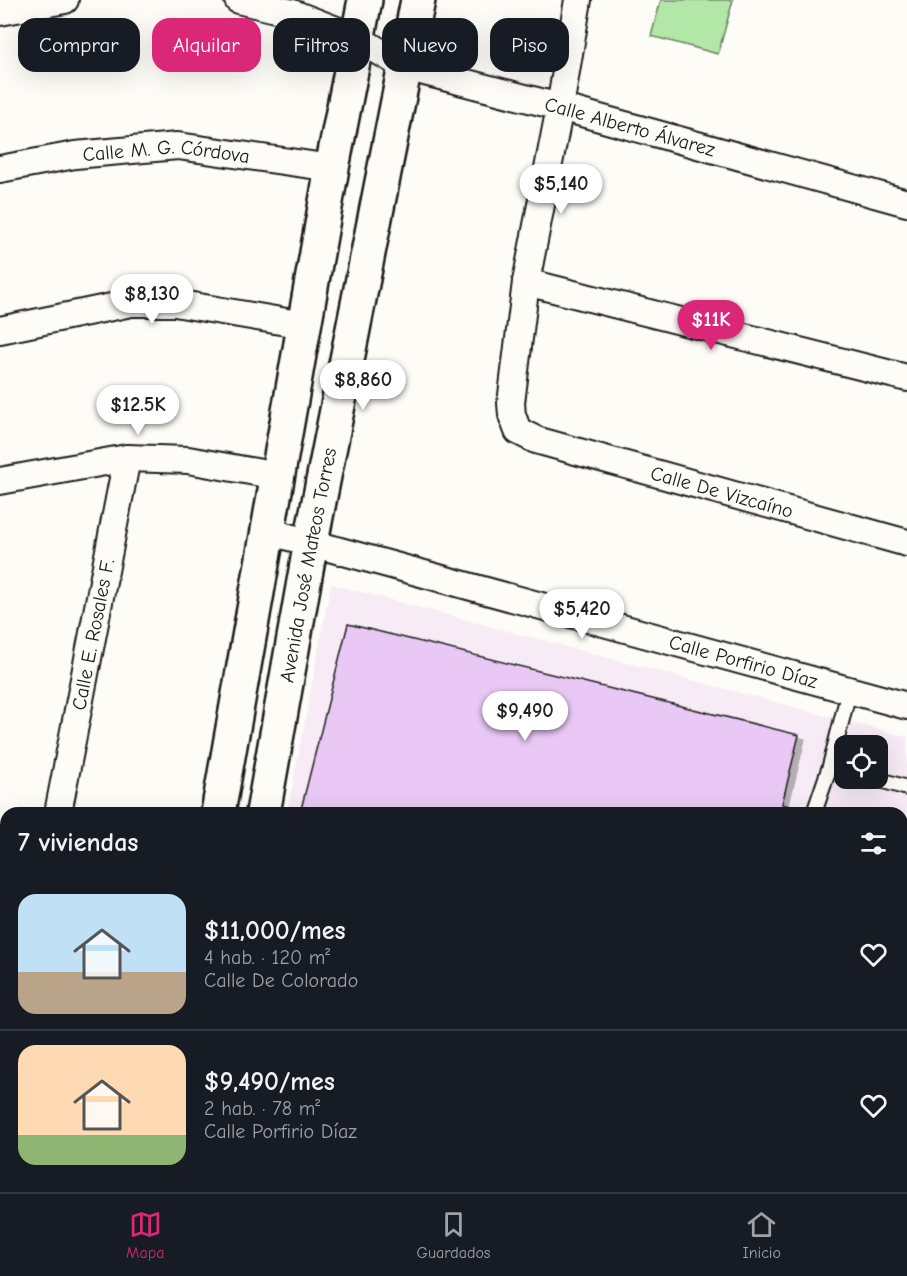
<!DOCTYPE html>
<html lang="es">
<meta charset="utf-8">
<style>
:root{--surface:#171b24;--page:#20242c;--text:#f1f3f6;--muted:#9ea1a6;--line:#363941;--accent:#db2777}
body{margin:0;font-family:"Comic Neue",sans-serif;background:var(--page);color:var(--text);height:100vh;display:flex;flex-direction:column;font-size:22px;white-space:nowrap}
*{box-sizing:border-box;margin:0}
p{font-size:20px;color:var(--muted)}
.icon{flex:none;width:33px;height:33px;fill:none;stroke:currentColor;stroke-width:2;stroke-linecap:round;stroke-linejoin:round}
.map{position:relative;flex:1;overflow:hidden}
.details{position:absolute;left:0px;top:807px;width:908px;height:386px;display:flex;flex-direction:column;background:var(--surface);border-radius:18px 18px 0 0;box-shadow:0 6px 24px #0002}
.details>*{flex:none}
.banner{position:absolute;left:18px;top:18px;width:600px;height:54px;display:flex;gap:12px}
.buttons{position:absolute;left:834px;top:735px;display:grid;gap:12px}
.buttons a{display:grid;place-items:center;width:54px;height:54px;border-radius:12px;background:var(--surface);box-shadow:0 6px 24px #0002;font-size:30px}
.price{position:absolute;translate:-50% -51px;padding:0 14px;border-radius:21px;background:#fff;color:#222;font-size:20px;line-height:39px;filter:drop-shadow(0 2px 3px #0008)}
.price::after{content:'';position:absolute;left:50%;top:36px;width:18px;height:14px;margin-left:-9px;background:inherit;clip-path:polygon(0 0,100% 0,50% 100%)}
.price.current{background:var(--accent);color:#fff}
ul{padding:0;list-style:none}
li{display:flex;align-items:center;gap:18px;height:150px;padding:0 18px}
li+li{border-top:2px solid var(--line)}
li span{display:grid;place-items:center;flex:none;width:168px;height:120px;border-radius:18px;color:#555}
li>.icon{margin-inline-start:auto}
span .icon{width:72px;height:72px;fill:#fffc;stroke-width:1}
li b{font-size:26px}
h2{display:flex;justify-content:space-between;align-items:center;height:72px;padding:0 18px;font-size:26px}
.pill{padding:0 21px;border-radius:18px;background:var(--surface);box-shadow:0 6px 24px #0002;font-size:21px;line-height:54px}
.pill.current{background:var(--accent);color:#fff}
.tab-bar{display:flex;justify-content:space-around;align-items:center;height:84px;border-top:2px solid var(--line);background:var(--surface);font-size:16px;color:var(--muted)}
.tab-bar a{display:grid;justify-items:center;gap:3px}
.tab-bar .current{color:var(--accent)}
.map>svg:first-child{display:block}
.built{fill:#f7ecf6;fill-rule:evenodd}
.green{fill:#b3e7a8;stroke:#688262;stroke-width:1.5}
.building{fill:#e9c8f5;stroke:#1c1c1c;stroke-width:1.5;filter:url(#shadow)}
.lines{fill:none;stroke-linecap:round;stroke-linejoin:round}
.lane-casing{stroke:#1c1c1c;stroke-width:18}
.street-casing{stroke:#1c1c1c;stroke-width:30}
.secondary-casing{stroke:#1c1c1c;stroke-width:38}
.primary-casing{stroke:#1c1c1c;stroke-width:38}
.lane{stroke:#fdfcf7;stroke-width:14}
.street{stroke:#fdfcf7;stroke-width:26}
.secondary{stroke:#fdfcf7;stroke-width:33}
.primary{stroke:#fce080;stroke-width:33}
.labels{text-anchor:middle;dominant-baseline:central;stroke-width:5;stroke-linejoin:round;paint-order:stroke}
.street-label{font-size:20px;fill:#1c1c1c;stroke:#fdfcf7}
</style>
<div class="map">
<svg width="907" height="1192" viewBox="0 0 907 1192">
<defs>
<filter id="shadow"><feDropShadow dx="6" dy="4" stdDeviation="0" flood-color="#0004"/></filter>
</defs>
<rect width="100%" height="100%" fill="#fdfcf7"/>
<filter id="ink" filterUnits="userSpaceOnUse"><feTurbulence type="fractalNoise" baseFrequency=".0167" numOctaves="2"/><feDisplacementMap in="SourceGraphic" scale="12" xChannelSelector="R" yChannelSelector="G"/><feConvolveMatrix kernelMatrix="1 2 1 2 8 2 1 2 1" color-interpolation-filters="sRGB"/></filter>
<g filter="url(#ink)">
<path class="built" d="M331 584 907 737V1192H215L216 1186H902V813H287ZM844 746H878V778H844Z"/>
<path class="green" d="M661 0H733L718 54 651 36Z"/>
<g class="building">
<path d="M348 624 799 735 782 804 789 806 788 813H300Z"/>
<path d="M244 1186H346L345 1192H243Z"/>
<path d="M461 1186H522L521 1192H481Z"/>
</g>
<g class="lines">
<defs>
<g id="lane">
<path d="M874 778 907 788"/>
<path d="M814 813 830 766 849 691"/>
<path d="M902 866 907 868"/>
<path d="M902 1074 907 1075"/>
<path d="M353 1186 354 1192"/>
<path d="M426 1186 428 1192"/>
<path d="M547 1186 576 1192"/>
<path d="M240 1192 241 1186"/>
<path d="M706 1192 708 1186"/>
</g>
<g id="street">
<path id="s1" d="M238 0 292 13 357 38 405 67 560 107 907 203"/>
<path id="s2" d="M578 0 560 107 526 282 511 403 512 415 518 431 536 440 907 543"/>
<path d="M0 12 65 0"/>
<path id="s3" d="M0 169 75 155 178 146 332 168"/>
<path d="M526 282 907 378"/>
<path d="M0 330 131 303H175L304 325"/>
<path d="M0 481 127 458 188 460 278 476"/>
<path id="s4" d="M267 531 907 706"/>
<path id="s5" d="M58 813 127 458"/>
<path d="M0 1113 6 1082"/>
</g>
<g id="secondary">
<path d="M218 813 332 168 365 0"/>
<path id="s6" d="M263 813 311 542 418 0"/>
<path d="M152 1192 153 1186"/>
<path d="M197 1192 198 1186"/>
</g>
<path id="primary" d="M0 1187 20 1192"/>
</defs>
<use href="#lane" class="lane-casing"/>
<use href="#street" class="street-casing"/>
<use href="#secondary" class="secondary-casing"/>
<use href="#primary" class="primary-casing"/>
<use href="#lane" class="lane"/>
<use href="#street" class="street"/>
<use href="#secondary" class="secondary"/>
<use href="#primary" class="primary"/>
</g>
</g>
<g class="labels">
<g class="street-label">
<text stroke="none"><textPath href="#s1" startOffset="414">Calle Alberto Álvarez</textPath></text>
<text stroke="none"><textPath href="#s3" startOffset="168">Calle M. G. Córdova</textPath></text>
<text stroke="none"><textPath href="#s2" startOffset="651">Calle De Vizcaíno</textPath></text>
<text stroke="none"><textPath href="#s6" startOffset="252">Avenida José Mateos Torres</textPath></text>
<text stroke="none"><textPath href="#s5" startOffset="182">Calle E. Rosales F.</textPath></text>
<text stroke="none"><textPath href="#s4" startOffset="494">Calle Porfirio Díaz</textPath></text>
</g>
</g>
</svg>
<div class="buttons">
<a><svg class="icon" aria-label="locate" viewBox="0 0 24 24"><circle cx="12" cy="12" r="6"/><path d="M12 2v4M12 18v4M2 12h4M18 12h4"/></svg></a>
</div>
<b class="price" style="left:561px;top:215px">$5,140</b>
<b class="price" style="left:152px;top:325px">$8,130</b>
<b class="price current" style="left:711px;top:351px">$11K</b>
<b class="price" style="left:363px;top:411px">$8,860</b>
<b class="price" style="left:138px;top:436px">$12.5K</b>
<b class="price" style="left:582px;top:640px">$5,420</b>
<b class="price" style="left:525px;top:742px">$9,490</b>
<div class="banner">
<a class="pill">Comprar</a>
<a class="pill current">Alquilar</a>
<a class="pill">Filtros</a>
<a class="pill">Nuevo</a>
<a class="pill">Piso</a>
</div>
<section class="details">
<h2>7 viviendas<svg class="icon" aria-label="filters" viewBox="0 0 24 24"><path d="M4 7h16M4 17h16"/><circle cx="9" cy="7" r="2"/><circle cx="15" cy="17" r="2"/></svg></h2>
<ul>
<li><span style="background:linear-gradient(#bfe0f5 65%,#b9a48a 0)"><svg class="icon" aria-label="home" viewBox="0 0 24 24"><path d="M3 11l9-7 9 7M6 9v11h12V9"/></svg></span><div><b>$11,000/mes</b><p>4 hab. · 120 m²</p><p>Calle De Colorado</p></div><svg class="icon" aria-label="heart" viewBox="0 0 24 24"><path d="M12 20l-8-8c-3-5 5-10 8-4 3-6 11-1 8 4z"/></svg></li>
<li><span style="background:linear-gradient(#ffd9b3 75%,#8fb573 0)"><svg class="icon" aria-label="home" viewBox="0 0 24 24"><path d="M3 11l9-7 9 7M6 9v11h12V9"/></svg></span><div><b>$9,490/mes</b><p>2 hab. · 78 m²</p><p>Calle Porfirio Díaz</p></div><svg class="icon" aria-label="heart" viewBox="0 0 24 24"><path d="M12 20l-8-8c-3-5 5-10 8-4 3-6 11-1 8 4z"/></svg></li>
</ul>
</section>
</div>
<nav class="tab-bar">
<a class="current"><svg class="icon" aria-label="map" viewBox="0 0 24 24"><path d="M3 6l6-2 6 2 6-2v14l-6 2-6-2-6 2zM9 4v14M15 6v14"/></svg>Mapa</a>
<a><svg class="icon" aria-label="saved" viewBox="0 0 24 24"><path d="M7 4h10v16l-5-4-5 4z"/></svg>Guardados</a>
<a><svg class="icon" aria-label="home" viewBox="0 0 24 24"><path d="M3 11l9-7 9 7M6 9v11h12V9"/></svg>Inicio</a>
</nav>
